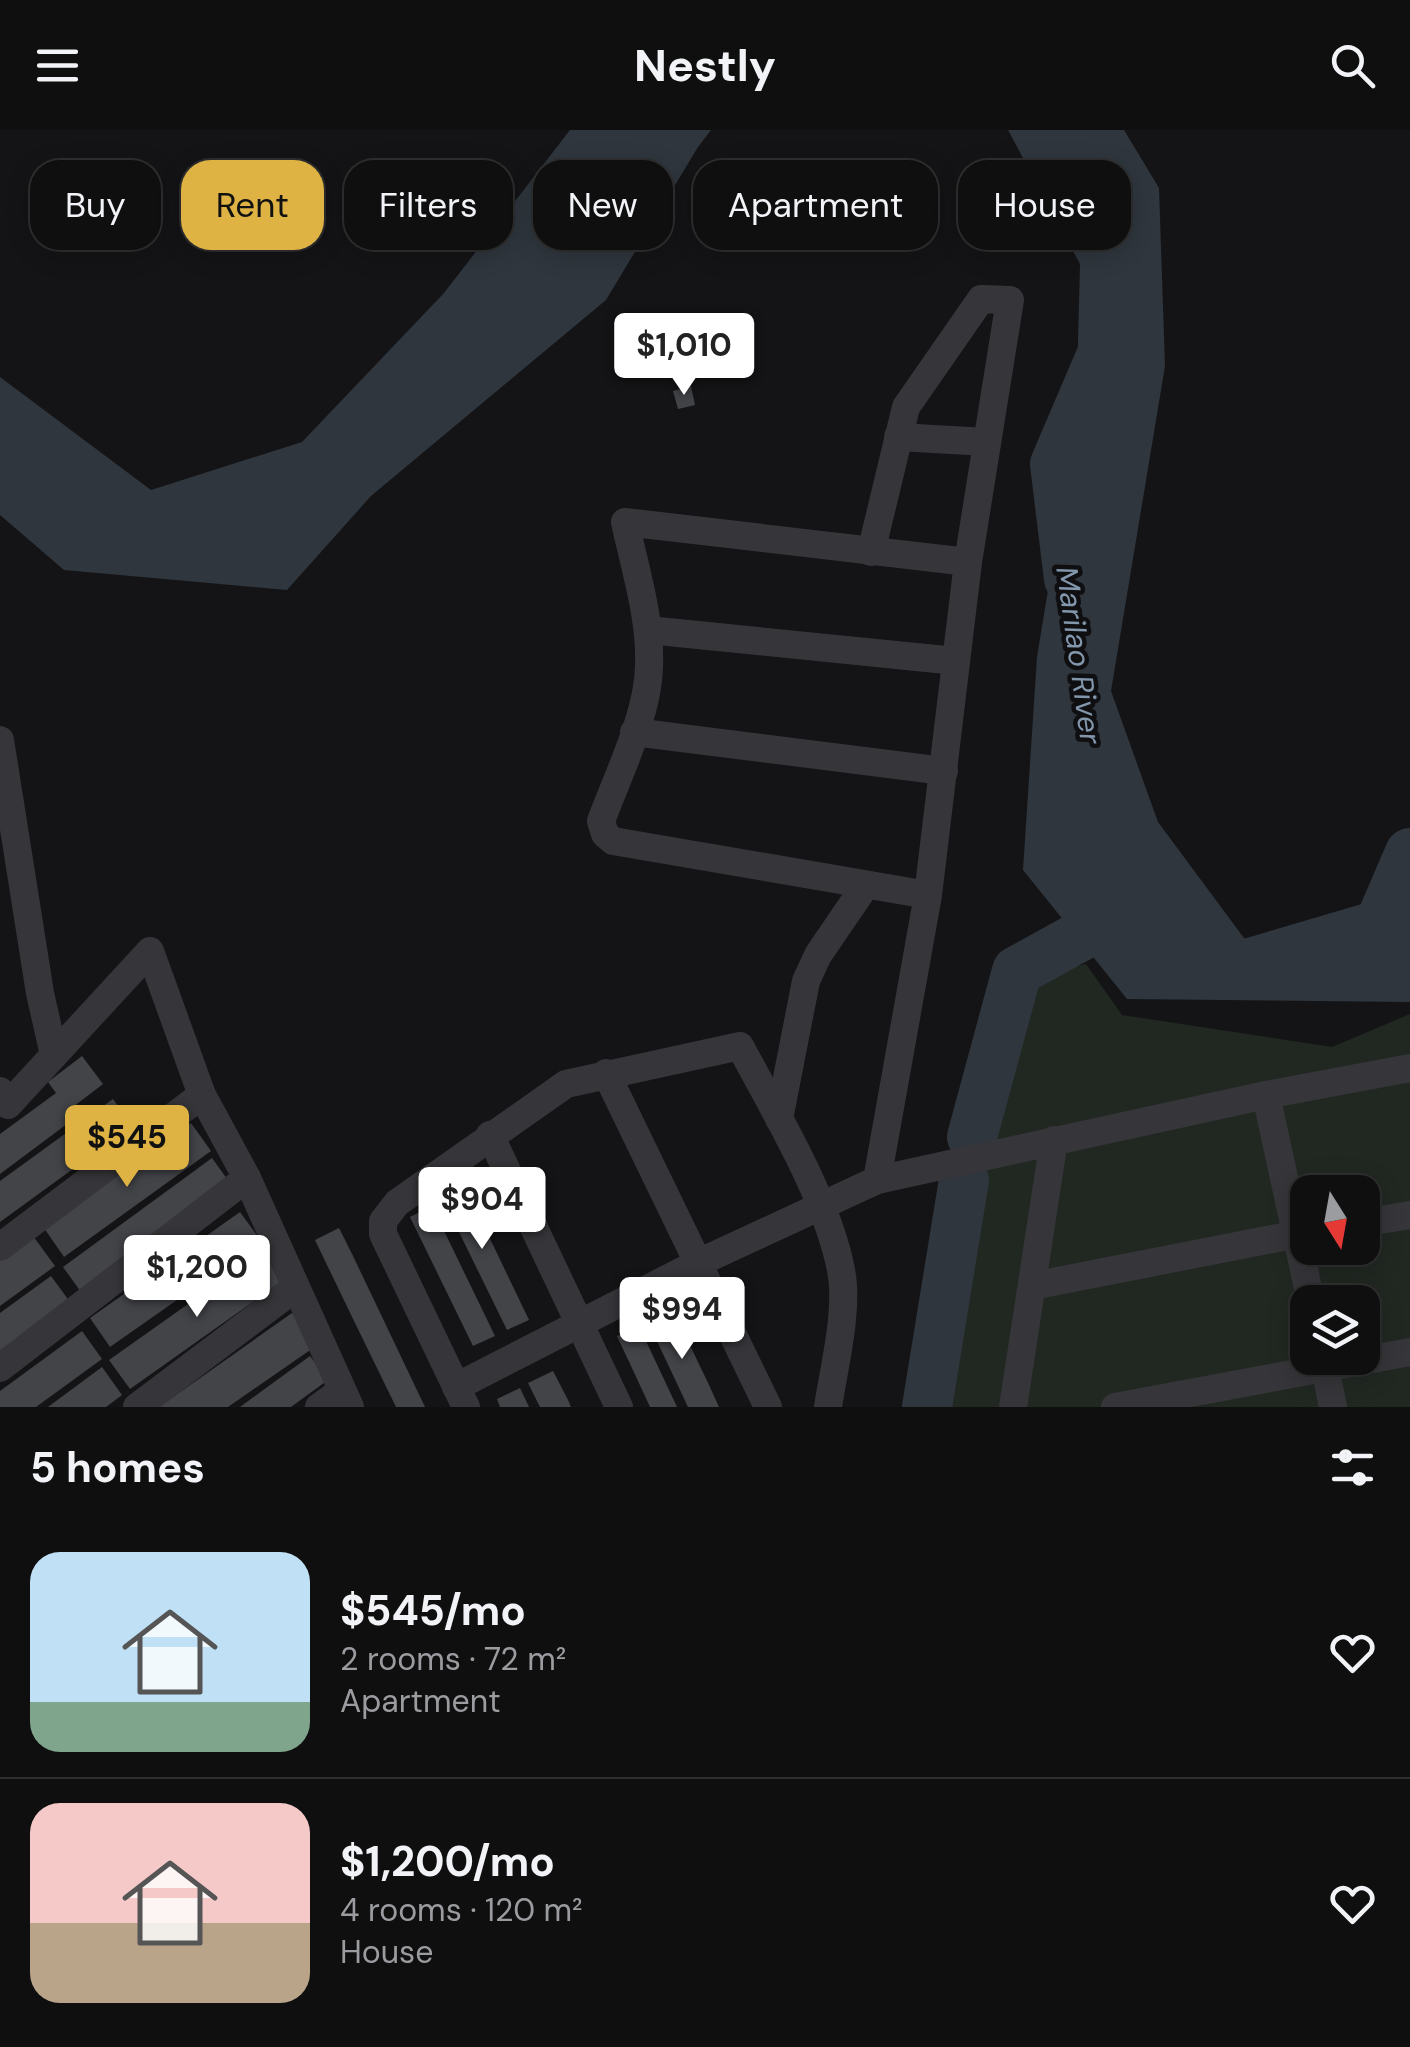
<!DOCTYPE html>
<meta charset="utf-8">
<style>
:root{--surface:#0f0f10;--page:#181819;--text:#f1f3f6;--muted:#9b9c9f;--line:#2f2f30;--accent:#deb344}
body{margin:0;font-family:"DM Sans",sans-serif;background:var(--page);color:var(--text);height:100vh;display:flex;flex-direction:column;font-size:38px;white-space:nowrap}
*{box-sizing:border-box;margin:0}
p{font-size:32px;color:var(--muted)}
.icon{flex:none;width:55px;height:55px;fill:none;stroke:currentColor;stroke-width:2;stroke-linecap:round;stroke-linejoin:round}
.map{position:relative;height:1277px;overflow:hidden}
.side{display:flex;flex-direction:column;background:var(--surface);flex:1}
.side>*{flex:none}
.guide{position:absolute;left:30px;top:30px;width:1350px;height:90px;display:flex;gap:20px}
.needle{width:65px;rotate:169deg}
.controls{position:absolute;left:1290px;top:1045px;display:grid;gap:20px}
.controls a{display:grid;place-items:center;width:90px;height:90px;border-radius:20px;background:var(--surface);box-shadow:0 5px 25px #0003,0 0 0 2px var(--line);font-size:50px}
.price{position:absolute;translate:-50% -85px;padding:0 22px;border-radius:10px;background:#fff;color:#222;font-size:32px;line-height:65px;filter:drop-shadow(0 2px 5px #0008)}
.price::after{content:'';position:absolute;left:50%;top:60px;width:30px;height:22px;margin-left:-15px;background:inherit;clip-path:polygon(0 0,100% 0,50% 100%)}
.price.on{background:var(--accent);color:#111}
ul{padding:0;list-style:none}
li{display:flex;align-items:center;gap:30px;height:250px;padding:0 30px}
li+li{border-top:2px solid var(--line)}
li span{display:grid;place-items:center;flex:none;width:280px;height:200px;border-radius:30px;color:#555}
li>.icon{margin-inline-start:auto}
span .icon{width:120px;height:120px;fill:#fffc;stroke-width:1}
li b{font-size:42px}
h2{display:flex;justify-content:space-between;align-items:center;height:120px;padding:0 30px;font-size:42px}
.tag{padding:0 35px;border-radius:30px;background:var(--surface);box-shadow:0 5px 25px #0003,0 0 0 2px var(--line);font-size:35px;line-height:90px}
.tag.on{background:var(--accent);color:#111}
header{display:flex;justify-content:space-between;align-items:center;height:130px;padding:0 30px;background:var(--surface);font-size:45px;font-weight:700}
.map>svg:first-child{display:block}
.green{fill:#212822;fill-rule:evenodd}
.water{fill:#2f363d}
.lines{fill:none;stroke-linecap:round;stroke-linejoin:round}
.river{stroke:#2f363d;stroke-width:50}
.building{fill:#434448}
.minor{stroke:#36363a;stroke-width:28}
.labels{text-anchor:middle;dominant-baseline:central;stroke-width:9;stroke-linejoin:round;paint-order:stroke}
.water-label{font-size:30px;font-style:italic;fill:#8296ac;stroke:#0f0f11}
</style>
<header><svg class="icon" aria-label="menu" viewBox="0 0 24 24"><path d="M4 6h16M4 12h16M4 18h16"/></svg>Nestly<svg class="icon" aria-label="search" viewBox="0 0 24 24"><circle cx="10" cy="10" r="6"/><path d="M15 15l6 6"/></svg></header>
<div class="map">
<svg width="1410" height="1277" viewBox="0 0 1410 1277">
<rect width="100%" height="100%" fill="#141416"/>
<path class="green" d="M1086 834 1122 885 1332 917 1410 884V1277H935L988 979 1023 850ZM1308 1062H1362V1118H1308ZM1308 1172H1362V1228H1308Z"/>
<g class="water">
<path d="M570 0H711L698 17 606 170 371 366 287 460 64 440 0 385V247L151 360 302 312 444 163Z"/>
<path d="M1008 0H1124L1159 58 1165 236 1111 561 1158 692 1244 808 1298 820 1410 762V872L1127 869 1023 740 1037 527 1076 290 1080 134Z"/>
</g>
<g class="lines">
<g class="river">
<path d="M1069 449 1055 334 1102 224"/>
<path d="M1230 839 1379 795 1410 723"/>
<path d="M972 1007 1017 841 1137 775"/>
<path d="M927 1277 964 1050"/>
</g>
</g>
<g class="building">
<path d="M691 256 695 275 678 279 673 261Z"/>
<path d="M82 926 103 954 69 980 75 988 0 1044V1004L56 963 48 952Z"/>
<path d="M113 969 132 996 0 1092V1051Z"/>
<path d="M191 993 211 1021 64 1127 44 1098Z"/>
<path d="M212 1028 230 1053 81 1162 63 1137Z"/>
<path d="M459 1044 529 1190 507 1200 436 1055Z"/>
<path d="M432 1076 495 1206 473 1216 410 1087Z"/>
<path d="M240 1082 261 1111 110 1217 90 1188Z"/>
<path d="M339 1098 353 1126 425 1277H396L355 1193 315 1110Z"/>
<path d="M33 1106 55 1136 0 1176V1130Z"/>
<path d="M263 1121 284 1150 130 1259 109 1230Z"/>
<path d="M51 1146 70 1172 0 1224V1183Z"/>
<path d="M673 1180 709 1255 719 1277H688L648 1192Z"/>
<path d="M292 1183 316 1216 228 1277H159Z"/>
<path d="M639 1196 646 1211 677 1277H650L638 1251 617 1206Z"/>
<path d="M82 1201 102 1229 36 1277H0V1261Z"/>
<path d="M310 1226 328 1250 291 1277H240Z"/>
<path d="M102 1237 122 1265 106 1277H48Z"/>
<path d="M553 1241 568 1270 571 1277H540L528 1253Z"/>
<path d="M520 1258 529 1277H500L497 1269Z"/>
</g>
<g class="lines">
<g class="minor">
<path d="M898 307 987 312"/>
<path d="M871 422 906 277 981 169 1010 170 968 432"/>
<path d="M648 500 956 531"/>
<path d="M634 602 944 641"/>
<path d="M0 610 40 863 54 925"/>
<path d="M606 943 768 1277"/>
<path d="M0 961 8 975 150 821 202 965 247 1048 350 1277"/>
<path d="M1266 965 1410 938"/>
<path d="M779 989 806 851 818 825 865 756"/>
<path d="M490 1005 619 1277"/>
<path d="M877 1050 928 765 968 432 625 392C635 439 651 488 649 537 648 585 618 645 601 691L605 704 613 711 928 765"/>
<path d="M1362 1093 1410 1085"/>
<path d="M0 1117 202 965"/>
<path d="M1032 1156 1308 1102"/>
<path d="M1323 1228 1333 1277"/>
<path d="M0 1238 247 1048"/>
<path d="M456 1257 698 1133 877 1050 1266 965 1311 1172"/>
<path d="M137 1277 295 1158"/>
<path d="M319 1277 341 1261"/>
<path d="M466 1277 383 1104V1091L397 1073 566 954 740 916C775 982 827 1067 841 1140 849 1179 834 1237 828 1277"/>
<path d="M1013 1277 1054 1010"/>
<path d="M1115 1277 1410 1222"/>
</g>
</g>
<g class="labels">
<g class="water-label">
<text transform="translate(1079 525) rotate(82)">Marilao River</text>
</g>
</g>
</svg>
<div class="controls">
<a><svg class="needle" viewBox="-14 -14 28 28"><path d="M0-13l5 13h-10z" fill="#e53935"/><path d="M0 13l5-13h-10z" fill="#9b9c9f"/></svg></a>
<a><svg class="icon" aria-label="layers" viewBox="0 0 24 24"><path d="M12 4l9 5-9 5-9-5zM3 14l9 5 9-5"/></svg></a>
</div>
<b class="price" style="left:684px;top:268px">$1,010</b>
<b class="price on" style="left:127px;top:1060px">$545</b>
<b class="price" style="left:482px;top:1122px">$904</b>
<b class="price" style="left:197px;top:1190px">$1,200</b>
<b class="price" style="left:682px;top:1232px">$994</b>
<div class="guide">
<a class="tag">Buy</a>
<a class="tag on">Rent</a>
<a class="tag">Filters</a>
<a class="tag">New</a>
<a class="tag">Apartment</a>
<a class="tag">House</a>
</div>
</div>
<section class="side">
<h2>5 homes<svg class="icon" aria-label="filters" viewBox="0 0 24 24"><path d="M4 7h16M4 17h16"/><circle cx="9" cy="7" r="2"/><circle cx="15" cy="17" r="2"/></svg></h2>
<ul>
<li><span style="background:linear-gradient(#bfe0f5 75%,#7fa58c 0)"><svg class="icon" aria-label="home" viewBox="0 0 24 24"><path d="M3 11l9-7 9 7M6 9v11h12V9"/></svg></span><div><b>$545/mo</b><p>2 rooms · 72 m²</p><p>Apartment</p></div><svg class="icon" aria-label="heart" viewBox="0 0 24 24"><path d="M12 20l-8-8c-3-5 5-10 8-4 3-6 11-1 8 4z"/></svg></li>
<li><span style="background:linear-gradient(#f6c9c9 60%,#b9a48a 0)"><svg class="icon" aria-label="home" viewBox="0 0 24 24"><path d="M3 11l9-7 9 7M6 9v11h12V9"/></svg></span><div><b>$1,200/mo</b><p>4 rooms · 120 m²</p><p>House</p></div><svg class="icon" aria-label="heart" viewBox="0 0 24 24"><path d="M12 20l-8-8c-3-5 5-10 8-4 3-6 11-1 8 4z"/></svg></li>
</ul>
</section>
